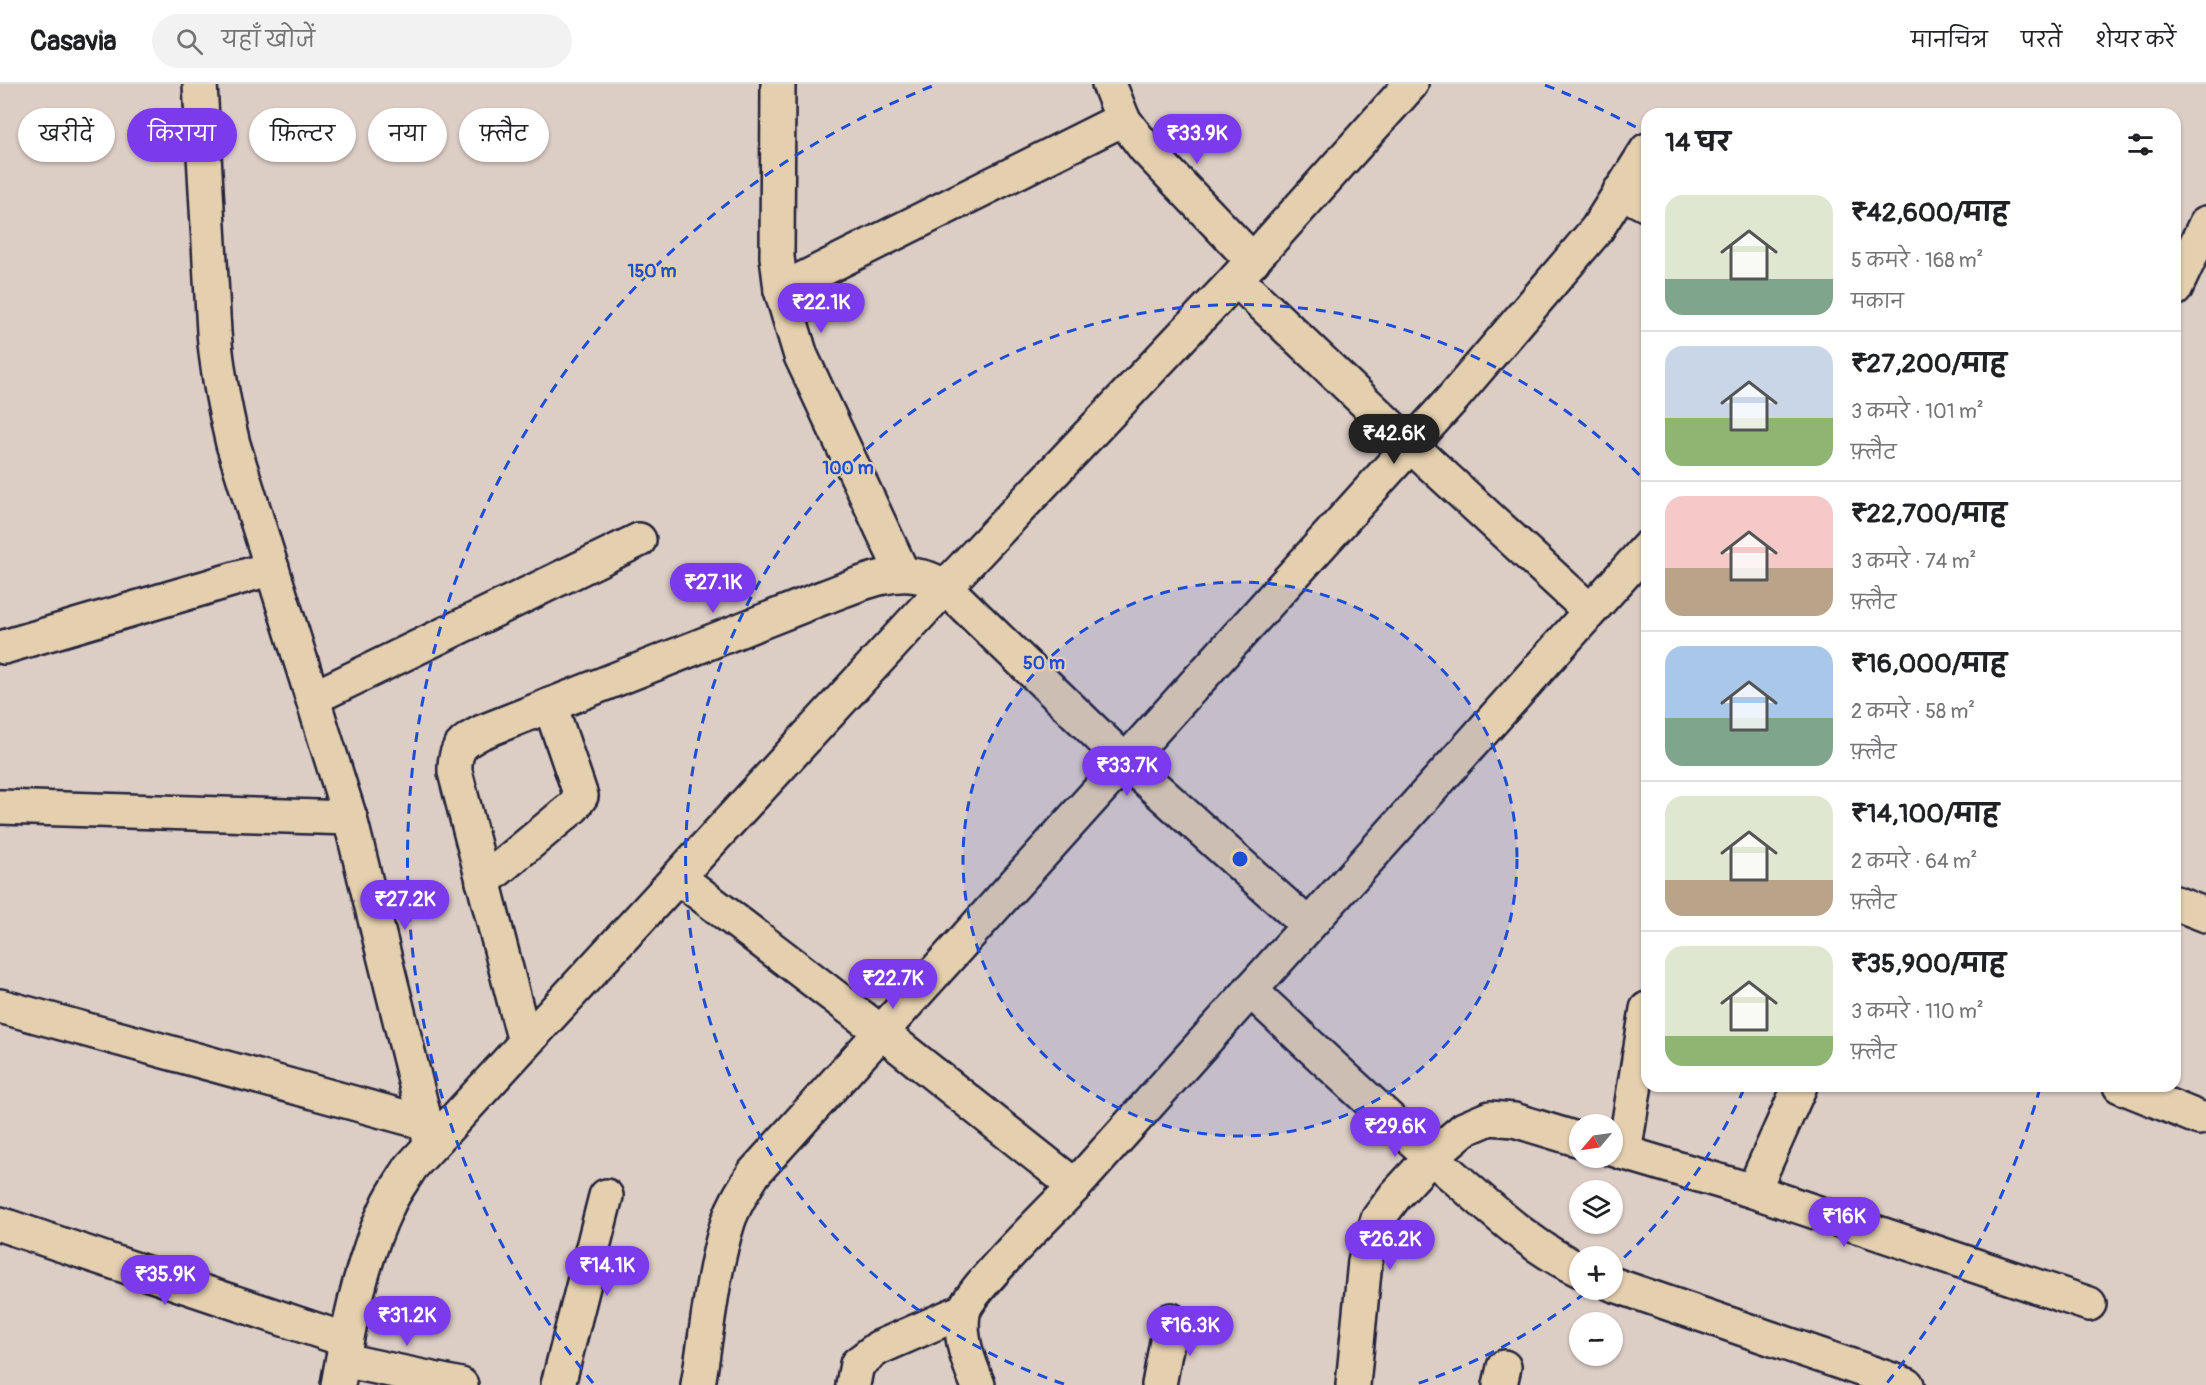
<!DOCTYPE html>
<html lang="hi">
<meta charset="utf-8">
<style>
:root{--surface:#fff;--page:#f2f2f2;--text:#202124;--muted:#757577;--line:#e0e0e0;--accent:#7c3aed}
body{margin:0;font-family:Pangolin,"Playpen Sans Deva",sans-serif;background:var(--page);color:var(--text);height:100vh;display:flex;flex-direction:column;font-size:22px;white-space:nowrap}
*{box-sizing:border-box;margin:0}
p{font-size:20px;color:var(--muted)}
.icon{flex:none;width:33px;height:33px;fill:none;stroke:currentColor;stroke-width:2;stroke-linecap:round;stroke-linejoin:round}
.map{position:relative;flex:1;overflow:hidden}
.side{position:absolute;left:1641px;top:24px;width:540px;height:984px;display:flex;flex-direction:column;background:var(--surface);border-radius:18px;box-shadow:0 2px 4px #0004}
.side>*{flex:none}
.hud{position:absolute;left:18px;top:24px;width:570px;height:54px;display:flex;gap:12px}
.needle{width:39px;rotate:241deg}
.controls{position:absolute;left:1569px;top:1030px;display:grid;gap:12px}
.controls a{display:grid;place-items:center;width:54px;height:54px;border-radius:50%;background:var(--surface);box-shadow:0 2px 4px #0004;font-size:30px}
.price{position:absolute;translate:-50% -51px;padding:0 14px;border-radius:21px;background:var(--accent);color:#fff;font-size:20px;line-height:39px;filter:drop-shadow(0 2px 3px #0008)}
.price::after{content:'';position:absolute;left:50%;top:36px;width:18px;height:14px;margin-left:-9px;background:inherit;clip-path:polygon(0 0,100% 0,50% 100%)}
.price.selected{background:#222;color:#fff}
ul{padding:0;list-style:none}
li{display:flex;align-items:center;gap:18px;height:150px;padding:0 24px}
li+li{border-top:2px solid var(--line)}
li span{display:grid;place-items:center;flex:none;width:168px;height:120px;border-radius:18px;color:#555}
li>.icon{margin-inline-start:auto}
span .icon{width:72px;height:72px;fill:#fffc;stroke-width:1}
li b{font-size:26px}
h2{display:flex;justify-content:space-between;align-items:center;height:72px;padding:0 24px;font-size:26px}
.tag{padding:0 21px;border-radius:27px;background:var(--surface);box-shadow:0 2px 4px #0004;font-size:21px;line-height:54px}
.tag.selected{background:var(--accent);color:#fff}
header{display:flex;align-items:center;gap:36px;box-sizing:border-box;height:84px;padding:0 30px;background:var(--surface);border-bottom:2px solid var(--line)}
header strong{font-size:28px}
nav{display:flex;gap:33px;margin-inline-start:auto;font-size:21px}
.search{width:420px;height:54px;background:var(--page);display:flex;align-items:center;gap:15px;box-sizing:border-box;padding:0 21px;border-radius:33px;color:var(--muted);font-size:22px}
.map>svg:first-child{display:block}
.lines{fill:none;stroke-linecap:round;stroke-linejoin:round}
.minor-casing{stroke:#22223b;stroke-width:38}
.minor{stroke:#e4cfae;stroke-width:33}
.ring{fill:none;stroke:#1d4ed8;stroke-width:3;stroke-dasharray:10 8}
.centre{fill:#1d4ed8;stroke:#e4cfae;stroke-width:3}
.ring-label{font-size:18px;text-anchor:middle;font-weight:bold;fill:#1d4ed8;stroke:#e4cfae;stroke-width:4.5;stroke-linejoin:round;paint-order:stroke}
</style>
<header>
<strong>Casavia</strong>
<div class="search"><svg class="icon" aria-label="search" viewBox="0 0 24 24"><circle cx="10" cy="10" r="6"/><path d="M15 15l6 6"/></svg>यहाँ खोजें</div>
<nav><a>मानचित्र</a><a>परतें</a><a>शेयर करें</a></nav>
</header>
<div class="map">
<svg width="2206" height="1301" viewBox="0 0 2206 1301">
<rect width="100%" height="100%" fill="#dccdc5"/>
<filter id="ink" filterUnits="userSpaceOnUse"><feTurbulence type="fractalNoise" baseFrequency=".0167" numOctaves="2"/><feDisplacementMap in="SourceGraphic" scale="12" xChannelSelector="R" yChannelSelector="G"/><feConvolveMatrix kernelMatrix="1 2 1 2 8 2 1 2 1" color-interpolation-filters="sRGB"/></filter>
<g filter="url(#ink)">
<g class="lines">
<defs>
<g id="minor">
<path d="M200 0 214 248C217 286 224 322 233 360L350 734 431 1061"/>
<path d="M778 0 777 173 781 206 801 272 903 490"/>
<path d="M1109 0 1123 35 1145 64 1253 177"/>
<path d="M1620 107 1647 121"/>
<path d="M1236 195 1410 361 1590 527"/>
<path d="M2175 205 2206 139"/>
<path d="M781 206 1123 35"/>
<path d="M4 563 272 484"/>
<path d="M313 614 639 456"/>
<path d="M0 723 350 734"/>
<path d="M678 793 881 948 1075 1102"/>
<path d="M483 798 573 723 581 712 550 621"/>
<path d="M2175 819 2206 831"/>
<path d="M1250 906C1317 968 1383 1031 1452 1091 1493 1126 1531 1163 1580 1186"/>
<path d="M0 922 426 1039"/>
<path d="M525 958 455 688C454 663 463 658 482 648L822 514C853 503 890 484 923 493 931 494 938 499 945 503L1125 677 1308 841"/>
<path d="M2120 1002 2199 1034"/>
<path d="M1612 1065 1753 1107 2089 1220"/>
<path d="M1624 1069 1647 925"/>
<path d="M1753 1107 1800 1002"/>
<path d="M0 1140 346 1256"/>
<path d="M1612 1200 1907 1301"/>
<path d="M343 1276 461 1301"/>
<path d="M338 1301C348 1244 362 1175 387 1123 393 1109 403 1096 411 1083L945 503 1236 195 1411 0"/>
<path d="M558 1301 606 1112"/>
<path d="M698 1301C707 1248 712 1189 728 1138 734 1120 744 1105 754 1089L1453 314 1597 145 1647 66"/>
<path d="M853 1301 857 1280 878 1264 963 1227"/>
<path d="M978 1301C969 1279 959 1254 963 1230 965 1210 1056 1122 1075 1102L1647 464"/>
<path d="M1159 1301 1171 1236"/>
<path d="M1353 1301 1365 1177 1378 1135 1395 1112 1431 1073 1464 1045 1490 1034 1514 1036 1580 1056"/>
<path d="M1500 1301 1504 1283"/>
</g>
</defs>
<use href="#minor" class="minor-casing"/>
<use href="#minor" class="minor"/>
</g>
</g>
<circle cx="1240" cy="775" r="277" fill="#1d4ed8" fill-opacity=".12"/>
<g class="ring">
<circle cx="1240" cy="775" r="277"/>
<path d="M1744 1005A554 554 0 0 1 1614 1183M1585 1209A554 554 0 0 1 1416 1300M1064 1300A554 554 0 1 1 1645 397"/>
<path d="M2040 1004A832 832 0 0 1 1887 1299M593 1299A832 832 0 0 1 935 1M1545 1A832 832 0 0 1 1643 47"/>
</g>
<circle cx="1240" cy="775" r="9" class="centre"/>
<g class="ring-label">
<text x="652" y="193">150 m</text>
<text x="848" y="390">100 m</text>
<text x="1044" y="585">50 m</text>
</g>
</svg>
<div class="controls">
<a><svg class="needle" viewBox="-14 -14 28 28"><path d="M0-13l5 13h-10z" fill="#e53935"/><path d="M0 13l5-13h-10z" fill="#757577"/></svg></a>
<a><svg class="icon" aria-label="layers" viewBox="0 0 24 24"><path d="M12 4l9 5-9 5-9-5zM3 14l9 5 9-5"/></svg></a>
<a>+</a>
<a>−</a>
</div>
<b class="price" style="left:1197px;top:81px">₹33.9K</b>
<b class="price" style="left:821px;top:250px">₹22.1K</b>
<b class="price selected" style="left:1394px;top:381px">₹42.6K</b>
<b class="price" style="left:713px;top:530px">₹27.1K</b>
<b class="price" style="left:1127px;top:713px">₹33.7K</b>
<b class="price" style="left:405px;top:847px">₹27.2K</b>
<b class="price" style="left:893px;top:926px">₹22.7K</b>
<b class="price" style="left:1395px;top:1074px">₹29.6K</b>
<b class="price" style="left:1844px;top:1164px">₹16K</b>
<b class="price" style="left:1390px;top:1187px">₹26.2K</b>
<b class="price" style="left:607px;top:1213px">₹14.1K</b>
<b class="price" style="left:165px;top:1222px">₹35.9K</b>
<b class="price" style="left:407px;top:1263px">₹31.2K</b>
<b class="price" style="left:1190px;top:1273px">₹16.3K</b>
<div class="hud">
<a class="tag">खरीदें</a>
<a class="tag selected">किराया</a>
<a class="tag">फ़िल्टर</a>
<a class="tag">नया</a>
<a class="tag">फ़्लैट</a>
</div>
<section class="side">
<h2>14 घर<svg class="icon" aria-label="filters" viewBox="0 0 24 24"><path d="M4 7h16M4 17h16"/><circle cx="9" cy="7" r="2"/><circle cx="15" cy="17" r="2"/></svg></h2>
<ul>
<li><span style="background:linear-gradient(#dfe7d0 70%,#7fa58c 0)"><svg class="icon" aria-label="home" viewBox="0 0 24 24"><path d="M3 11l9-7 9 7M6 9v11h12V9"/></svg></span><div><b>₹42,600/माह</b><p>5 कमरे · 168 m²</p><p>मकान</p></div></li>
<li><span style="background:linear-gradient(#c9d6e8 60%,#8fb573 0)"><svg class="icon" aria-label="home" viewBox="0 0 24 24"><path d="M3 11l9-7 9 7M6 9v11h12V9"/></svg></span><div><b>₹27,200/माह</b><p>3 कमरे · 101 m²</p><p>फ़्लैट</p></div></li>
<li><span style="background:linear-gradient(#f6c9c9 60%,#b9a48a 0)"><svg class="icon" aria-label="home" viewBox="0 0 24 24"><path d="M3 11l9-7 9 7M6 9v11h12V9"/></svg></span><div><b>₹22,700/माह</b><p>3 कमरे · 74 m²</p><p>फ़्लैट</p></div></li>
<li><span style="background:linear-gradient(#a9c7e8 60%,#7fa58c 0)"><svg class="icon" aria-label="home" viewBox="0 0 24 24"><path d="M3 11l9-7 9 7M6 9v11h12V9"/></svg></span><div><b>₹16,000/माह</b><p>2 कमरे · 58 m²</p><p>फ़्लैट</p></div></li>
<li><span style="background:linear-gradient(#dfe7d0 70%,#b9a48a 0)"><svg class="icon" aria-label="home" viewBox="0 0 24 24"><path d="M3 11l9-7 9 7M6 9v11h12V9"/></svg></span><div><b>₹14,100/माह</b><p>2 कमरे · 64 m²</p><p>फ़्लैट</p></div></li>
<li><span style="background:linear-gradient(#dfe7d0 75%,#8fb573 0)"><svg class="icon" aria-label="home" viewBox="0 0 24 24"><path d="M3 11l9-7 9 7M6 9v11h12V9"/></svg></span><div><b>₹35,900/माह</b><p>3 कमरे · 110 m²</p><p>फ़्लैट</p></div></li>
</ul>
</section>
</div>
